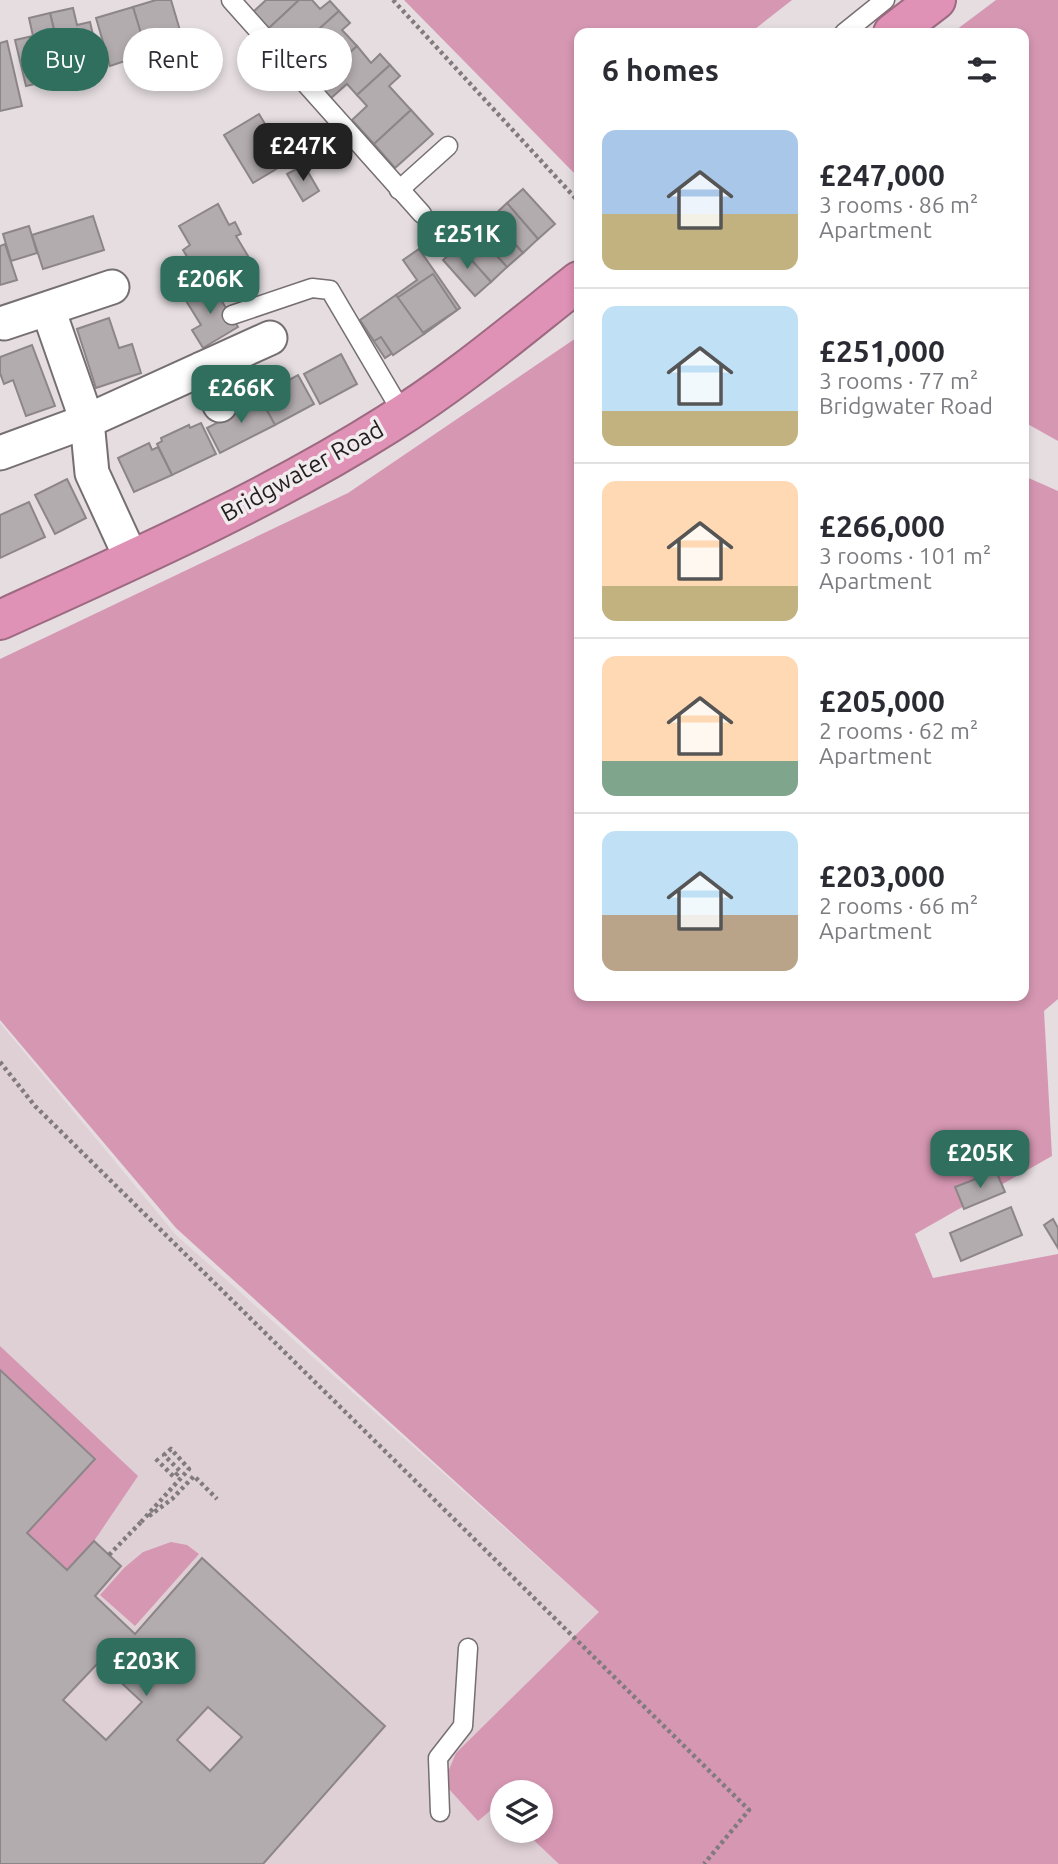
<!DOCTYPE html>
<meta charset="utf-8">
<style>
:root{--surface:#fff;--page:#f2f2f3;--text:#2b2b33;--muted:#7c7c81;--line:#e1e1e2;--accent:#306f5d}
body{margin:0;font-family:Ubuntu,sans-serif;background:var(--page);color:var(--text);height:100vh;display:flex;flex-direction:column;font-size:26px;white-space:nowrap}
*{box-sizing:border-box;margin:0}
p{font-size:23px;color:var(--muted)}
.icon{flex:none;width:38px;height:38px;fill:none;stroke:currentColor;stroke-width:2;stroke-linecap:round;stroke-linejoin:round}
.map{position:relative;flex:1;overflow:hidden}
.drawer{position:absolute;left:574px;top:28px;width:455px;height:973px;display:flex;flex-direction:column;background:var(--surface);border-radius:14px;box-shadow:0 4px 10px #0003}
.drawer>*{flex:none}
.top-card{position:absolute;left:21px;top:28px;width:448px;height:63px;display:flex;gap:14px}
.fabs{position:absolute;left:490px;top:1780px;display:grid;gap:14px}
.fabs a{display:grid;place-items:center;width:63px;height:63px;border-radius:50%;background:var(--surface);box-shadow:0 4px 10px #0003;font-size:35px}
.price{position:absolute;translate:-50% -60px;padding:0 16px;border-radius:14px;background:var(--accent);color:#fff;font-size:23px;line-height:46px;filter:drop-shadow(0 2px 4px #0008)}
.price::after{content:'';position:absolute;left:50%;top:42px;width:21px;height:16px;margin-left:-10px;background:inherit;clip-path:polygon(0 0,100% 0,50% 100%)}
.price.current{background:#222;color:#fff}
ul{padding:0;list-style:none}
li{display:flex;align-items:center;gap:21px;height:175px;padding:0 28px}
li+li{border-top:2px solid var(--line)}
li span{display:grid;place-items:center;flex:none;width:196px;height:140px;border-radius:14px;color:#555}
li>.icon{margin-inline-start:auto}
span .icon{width:84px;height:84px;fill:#fffc;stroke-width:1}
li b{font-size:30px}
h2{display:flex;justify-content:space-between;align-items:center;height:84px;padding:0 28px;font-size:30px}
.chip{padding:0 24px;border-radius:32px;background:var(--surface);box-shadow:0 4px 10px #0003;font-size:24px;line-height:63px}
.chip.current{background:var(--accent);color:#fff}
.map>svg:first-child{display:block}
.built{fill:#dfd0d6;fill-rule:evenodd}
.green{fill:#d697b3}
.building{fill:#b3acaf;stroke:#8d8689;stroke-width:2;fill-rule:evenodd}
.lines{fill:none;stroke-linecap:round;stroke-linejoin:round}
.lane-casing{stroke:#756f71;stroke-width:21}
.street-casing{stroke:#756f71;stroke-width:37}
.highway-casing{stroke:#9d6a81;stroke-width:42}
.path{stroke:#817b7d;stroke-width:4.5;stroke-dasharray:3.5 3.5;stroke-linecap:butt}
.lane{stroke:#fff;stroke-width:18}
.street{stroke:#fff;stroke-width:33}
.highway{stroke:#df92b5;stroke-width:38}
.labels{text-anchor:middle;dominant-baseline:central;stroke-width:7;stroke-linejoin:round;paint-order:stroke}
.street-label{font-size:24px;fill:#221f20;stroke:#f2ebee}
</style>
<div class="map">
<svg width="1058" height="1864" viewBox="0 0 1058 1864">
<rect width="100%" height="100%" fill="#e5dde0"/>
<path class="built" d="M0 1023 176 1235 599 1612 754 1864H0ZM502 1792H541V1830H502Z"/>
<g class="green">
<path d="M404 0H792L750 33H579V170L575 174Z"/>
<path d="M996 0H1058V441L1024 422V33H952Z"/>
<path d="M579 336V996H1024V476L1058 491V999L1044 1011 1052 1156 915 1234 933 1278 1058 1254V1864H559L524 1831 541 1830V1792H502V1810L497 1805 478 1821 448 1788V1772L456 1753 599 1612 176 1228 0 1020V659L348 493Z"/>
<path d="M0 1346 138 1476 94 1541 67 1570 27 1533 95 1458 0 1370Z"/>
<path d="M171 1542 187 1545 199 1554 135 1626 100 1595 124 1568 143 1552Z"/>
</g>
<g class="building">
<path d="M156 0H171L184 44 147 55 133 7Z"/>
<path d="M266 0H299L268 29 253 12Z"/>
<path d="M299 0H312L320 9 330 1 339 11 308 39 299 29 282 45 268 29Z"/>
<path d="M133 7 152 70 136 75 131 59 110 66 96 18Z"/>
<path d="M73 8 77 25 90 22 98 56 63 65 50 13Z"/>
<path d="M339 11 350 23 342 30 357 46 317 83 302 67 319 51 308 39Z"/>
<path d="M50 13 65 77 26 86 15 40 33 36 29 18Z"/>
<path d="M7 41 22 106 0 111V43Z"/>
<path d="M357 46 371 63 380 54 390 65 357 95 347 84 331 98 317 83Z"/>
<path d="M390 65 400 76 389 86 411 110 374 144 352 120 367 106 357 95Z"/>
<path d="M411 110 433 134 395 168 374 144Z"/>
<path d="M259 114 288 162 253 183 224 135Z"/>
<path d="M304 165 319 191 303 201 287 174Z"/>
<path d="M523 189 555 224 538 239 507 203Z"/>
<path d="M507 203 538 239 523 253 491 218Z"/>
<path d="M218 204 229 225 235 222 241 234 236 236 251 261 213 282 200 258 191 263 183 250 190 245 179 226Z"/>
<path d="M93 216 104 250 43 269 32 235Z"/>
<path d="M491 218 523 253 507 267 475 232Z"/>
<path d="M29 226 37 253 11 261 3 234Z"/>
<path d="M475 232 507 267 491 282 459 246Z"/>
<path d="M5 244 17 280 0 285V246Z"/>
<path d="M459 246 491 282 475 296 443 260Z"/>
<path d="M419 249 460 308 424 334 396 295 417 280 403 260Z"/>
<path d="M433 274 457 310 385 358 361 322Z"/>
<path d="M211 284 238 327 203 348 192 330 201 325 185 299Z"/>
<path d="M396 295 424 334 393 355 381 337 374 341 360 320Z"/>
<path d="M109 318 119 348 132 344 141 373 96 388 77 329Z"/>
<path d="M32 345 55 406 26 416 13 380 4 384 0 373V357Z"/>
<path d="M341 354 357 384 320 404 304 374Z"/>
<path d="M298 375 314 404 275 425 259 396Z"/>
<path d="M259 396 275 425 220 453 207 428 221 421 218 417Z"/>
<path d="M201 423 216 454 172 475 157 444 162 441 161 438 189 425 190 428Z"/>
<path d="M149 443 152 450 158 447 172 475 134 492 118 458Z"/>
<path d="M67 479 86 518 55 534 35 495Z"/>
<path d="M29 502 45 537 0 558V515Z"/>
<path d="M996 1171 1005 1192 964 1209 955 1187Z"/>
<path d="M1011 1207 1022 1235 961 1261 950 1233Z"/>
<path d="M1053 1219 1058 1228V1248L1044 1225Z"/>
<path d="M0 1370 95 1459 27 1533 67 1570 94 1541 121 1566 95 1596 135 1634 202 1558 385 1726 263 1864H0ZM99 1662 142 1702 106 1740 63 1700ZM208 1707 242 1737 210 1771 177 1740Z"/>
</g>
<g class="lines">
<defs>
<g id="lane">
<path d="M231 0 422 214"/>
<path d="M844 33 885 0"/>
<path d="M399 190 448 146"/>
<path d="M232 315 312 288 330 290 403 414"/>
<path d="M440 1812 438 1758 463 1726 468 1648"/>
</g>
<g id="street">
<path d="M48 309 87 421 92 473 132 560"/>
<path d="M4 323 112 287"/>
<path d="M202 369 220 405"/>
<path d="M0 453 87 421 270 338"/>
</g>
<g id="highway">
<path d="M893 33 936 0"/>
<path d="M0 620C132 560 266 501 388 424 456 382 517 330 579 281"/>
</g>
</defs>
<use href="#lane" class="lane-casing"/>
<use href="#street" class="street-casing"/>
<use href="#highway" class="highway-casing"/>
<g class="path">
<path d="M393 0 579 202"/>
<path d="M0 1062 35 1106 749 1810 704 1864"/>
<path d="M149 1516 172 1499 194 1476 217 1499"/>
<path d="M141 1522 189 1469 171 1449 164 1455 180 1471 174 1477 155 1458"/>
<path d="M109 1555 142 1521"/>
</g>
<use href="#lane" class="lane"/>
<use href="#street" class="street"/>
<use href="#highway" class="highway"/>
</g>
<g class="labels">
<g class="street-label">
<text transform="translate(302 471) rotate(-29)">Bridgwater Road</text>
</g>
</g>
</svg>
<div class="fabs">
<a><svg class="icon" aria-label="layers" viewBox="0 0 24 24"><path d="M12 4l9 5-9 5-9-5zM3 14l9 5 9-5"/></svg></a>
</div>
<b class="price current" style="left:303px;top:183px">£247K</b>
<b class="price" style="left:467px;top:271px">£251K</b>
<b class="price" style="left:210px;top:316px">£206K</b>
<b class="price" style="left:241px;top:425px">£266K</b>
<b class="price" style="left:980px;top:1190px">£205K</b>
<b class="price" style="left:146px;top:1698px">£203K</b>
<div class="top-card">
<a class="chip current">Buy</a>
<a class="chip">Rent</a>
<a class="chip">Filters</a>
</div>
<section class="drawer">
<h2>6 homes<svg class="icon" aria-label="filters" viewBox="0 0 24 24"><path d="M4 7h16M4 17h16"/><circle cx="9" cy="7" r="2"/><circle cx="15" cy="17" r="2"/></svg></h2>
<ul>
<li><span style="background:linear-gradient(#a9c7e8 60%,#c2b280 0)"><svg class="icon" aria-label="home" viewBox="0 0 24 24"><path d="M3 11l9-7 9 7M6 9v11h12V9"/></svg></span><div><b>£247,000</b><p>3 rooms · 86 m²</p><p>Apartment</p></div></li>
<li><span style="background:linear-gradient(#bfe0f5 75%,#c2b280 0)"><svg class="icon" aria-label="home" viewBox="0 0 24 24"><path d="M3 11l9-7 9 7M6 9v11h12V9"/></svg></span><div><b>£251,000</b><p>3 rooms · 77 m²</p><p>Bridgwater Road</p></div></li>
<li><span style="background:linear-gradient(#ffd9b3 75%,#c2b280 0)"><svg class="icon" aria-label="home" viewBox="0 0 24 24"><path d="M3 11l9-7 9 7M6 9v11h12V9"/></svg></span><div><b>£266,000</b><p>3 rooms · 101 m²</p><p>Apartment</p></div></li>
<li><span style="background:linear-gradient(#ffd9b3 75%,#7fa58c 0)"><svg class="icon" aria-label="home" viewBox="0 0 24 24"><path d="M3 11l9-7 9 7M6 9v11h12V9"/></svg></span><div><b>£205,000</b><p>2 rooms · 62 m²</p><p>Apartment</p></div></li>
<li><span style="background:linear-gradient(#bfe0f5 60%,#b9a48a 0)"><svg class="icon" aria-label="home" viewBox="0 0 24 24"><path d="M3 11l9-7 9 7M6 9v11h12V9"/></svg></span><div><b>£203,000</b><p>2 rooms · 66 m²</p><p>Apartment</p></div></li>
</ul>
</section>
</div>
